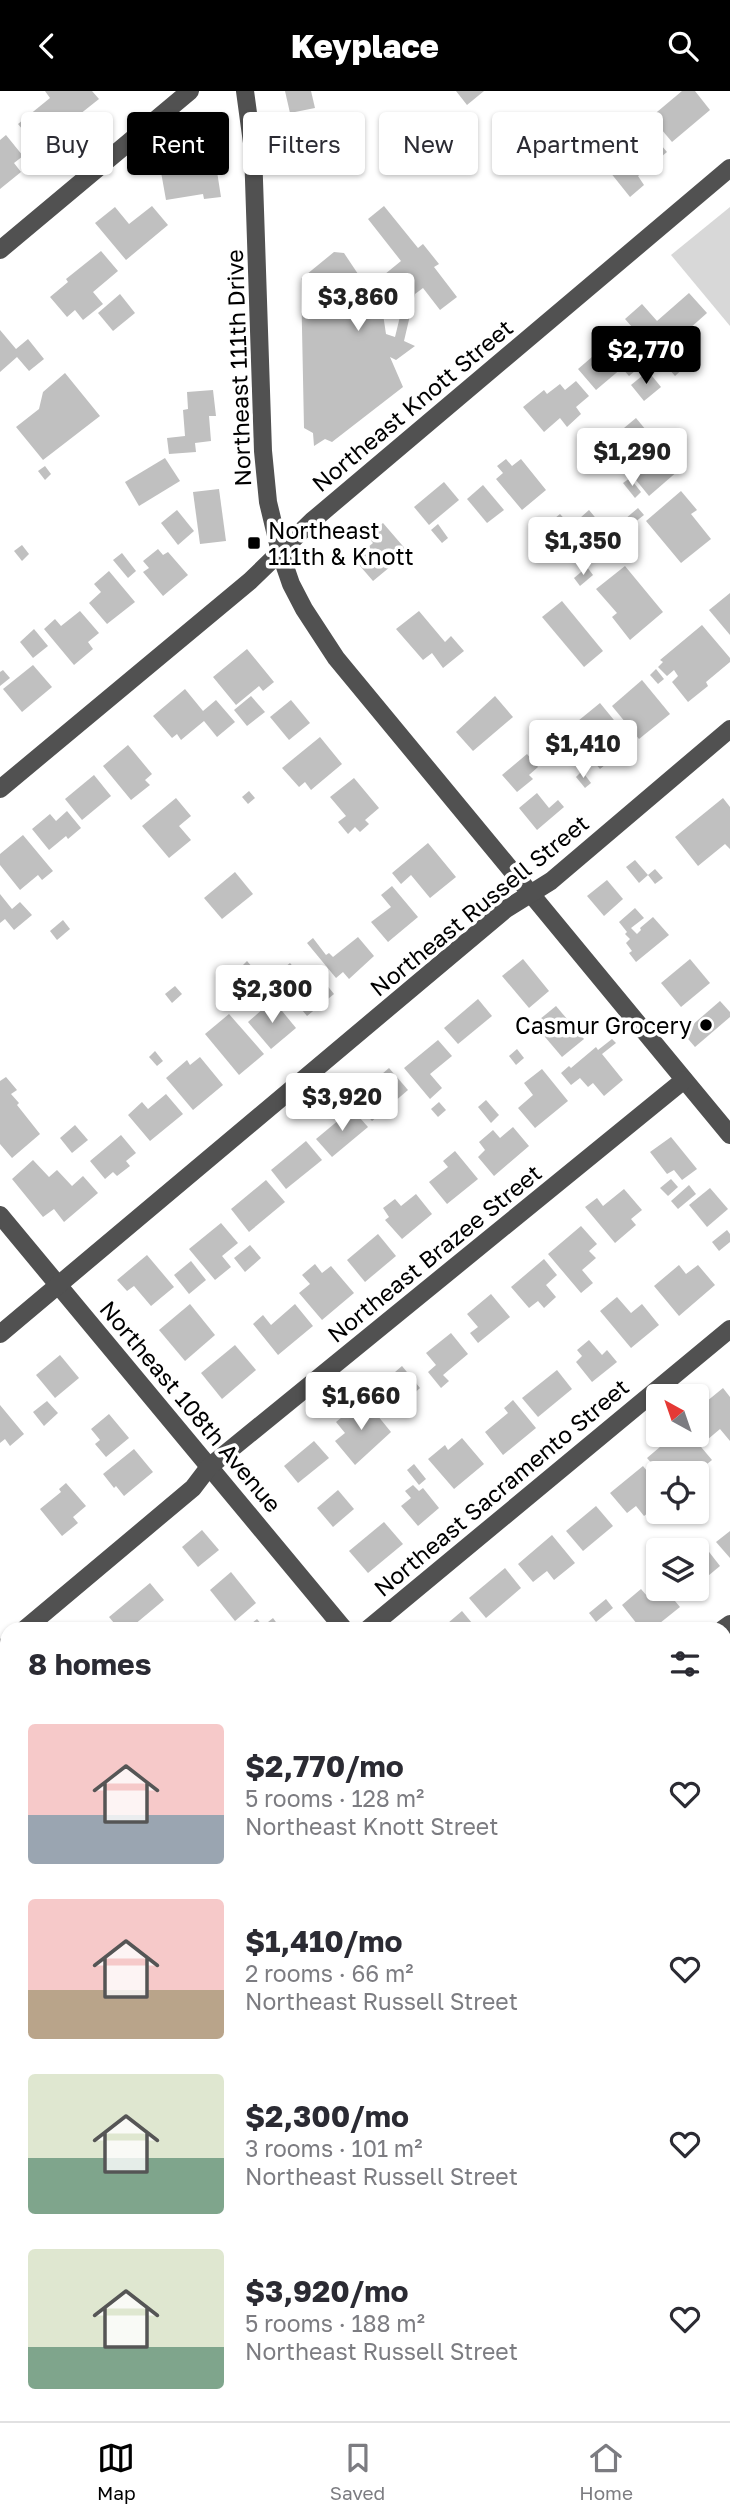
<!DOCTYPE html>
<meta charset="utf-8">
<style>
:root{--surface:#fff;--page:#f2f2f3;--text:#2b2b33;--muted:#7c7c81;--line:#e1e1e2;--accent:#000}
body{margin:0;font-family:"Golos Text",sans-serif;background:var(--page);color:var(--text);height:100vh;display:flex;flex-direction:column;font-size:26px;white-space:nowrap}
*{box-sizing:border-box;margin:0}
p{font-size:23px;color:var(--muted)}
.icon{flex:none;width:38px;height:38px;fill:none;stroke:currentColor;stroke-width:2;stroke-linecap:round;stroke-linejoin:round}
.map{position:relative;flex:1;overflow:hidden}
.panel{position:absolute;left:0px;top:1531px;width:732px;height:800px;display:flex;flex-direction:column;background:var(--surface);border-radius:21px 21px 0 0;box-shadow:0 2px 5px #0004}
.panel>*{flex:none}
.hud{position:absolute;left:21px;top:21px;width:690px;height:63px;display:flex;gap:14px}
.needle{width:46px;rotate:320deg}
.controls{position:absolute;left:646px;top:1293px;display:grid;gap:14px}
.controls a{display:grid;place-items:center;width:63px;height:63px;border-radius:7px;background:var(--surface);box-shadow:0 2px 5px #0004;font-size:35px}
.price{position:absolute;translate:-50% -60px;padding:0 16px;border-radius:7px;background:#fff;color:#222;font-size:23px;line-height:46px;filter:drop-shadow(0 2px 4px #0008)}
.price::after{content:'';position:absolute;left:50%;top:42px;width:21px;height:16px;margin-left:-10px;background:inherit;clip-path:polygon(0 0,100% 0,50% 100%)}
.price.current{background:var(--accent);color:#fff}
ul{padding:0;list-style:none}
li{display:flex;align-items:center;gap:21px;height:175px;padding:0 28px}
li span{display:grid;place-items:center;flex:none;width:196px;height:140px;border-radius:7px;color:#555}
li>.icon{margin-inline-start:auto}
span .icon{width:84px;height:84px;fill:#fffc;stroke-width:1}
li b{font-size:30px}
h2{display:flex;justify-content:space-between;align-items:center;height:84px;padding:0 28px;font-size:30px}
.chip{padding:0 24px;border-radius:7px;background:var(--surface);box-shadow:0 2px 5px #0004;font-size:24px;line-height:63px}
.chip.current{background:var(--accent);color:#fff}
header{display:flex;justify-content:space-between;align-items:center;height:91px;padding:0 28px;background:var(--accent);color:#fff;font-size:32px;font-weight:800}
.dock{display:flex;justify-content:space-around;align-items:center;height:98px;border-top:2px solid var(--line);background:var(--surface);font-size:19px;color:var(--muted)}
.dock a{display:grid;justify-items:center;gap:4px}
.dock .current{color:var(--accent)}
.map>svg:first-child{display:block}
.green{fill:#d8d8d8}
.building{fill:#c0c0c0}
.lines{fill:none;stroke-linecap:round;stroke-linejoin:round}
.minor{stroke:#515151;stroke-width:18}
.poi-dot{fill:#000;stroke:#fff;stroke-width:2.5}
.labels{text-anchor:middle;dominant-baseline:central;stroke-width:7;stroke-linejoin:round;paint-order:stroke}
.street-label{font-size:23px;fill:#000;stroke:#fff}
.poi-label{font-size:23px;fill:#000;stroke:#fff;text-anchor:start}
</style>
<header><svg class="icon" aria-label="back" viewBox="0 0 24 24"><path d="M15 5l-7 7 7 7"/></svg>Keyplace<svg class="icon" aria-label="search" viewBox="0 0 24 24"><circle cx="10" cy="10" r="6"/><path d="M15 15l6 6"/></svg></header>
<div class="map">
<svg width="730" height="2330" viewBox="0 0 730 2330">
<rect width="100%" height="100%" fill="#fff"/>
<path class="green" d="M730 116V235L671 164Z"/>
<g class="building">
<path d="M45 0H92L99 8 70 31 64 23 49 35 54 42 37 56 18 33 50 7Z"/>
<path d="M285 0H311L315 17 290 22Z"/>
<path d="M456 0H484L467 14Z"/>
<path d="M682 0H695L710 19 672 51 651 26Z"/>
<path d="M224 26 225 47 216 48 214 27Z"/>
<path d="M650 41 667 61 638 85 644 94 630 106 606 76Z"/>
<path d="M6 44 23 65 14 72 21 81 0 98V49Z"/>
<path d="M213 55 221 106 204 108 203 103 166 109 161 81 190 77 188 59Z"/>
<path d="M152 115 168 134 126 169 95 132 115 116 129 133Z"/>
<path d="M384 115 418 157 423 153 439 173 434 176 457 206 440 219 423 197 415 203 404 250 415 255 396 269 390 266 403 296 332 351 325 348 314 355 313 342 304 337 301 188 334 161 344 162 362 189V210L374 223H383L386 243 395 246 407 197 394 208 379 188 401 170 368 128Z"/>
<path d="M101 160 118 180 93 201 103 213 83 229 75 219 67 226 50 206 68 191 66 188Z"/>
<path d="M689 202 707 222 689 238 696 246 680 259 690 271 675 285 625 228 642 213 657 230Z"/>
<path d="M120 203 135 222 113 240 98 222Z"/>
<path d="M617 237 639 263 634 267 641 275 629 285 622 277 596 299 578 278 606 254 602 249Z"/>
<path d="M0 239 16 258 28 248 44 268 29 280 17 266 0 281Z"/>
<path d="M648 280 661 296 644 310 631 294Z"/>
<path d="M65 282 100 325 43 369 16 336 39 318 43 301Z"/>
<path d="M576 290 589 305 576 316 581 323 567 336 560 327 544 341 523 316 544 299 547 303 560 293 565 299Z"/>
<path d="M213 299 216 325H209L211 350 195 352 196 361 169 363 167 347 185 345 183 319 188 318 187 301Z"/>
<path d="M636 327 679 379 649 405 606 352Z"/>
<path d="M165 367 180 390 139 415 125 391Z"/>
<path d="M506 368 512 375 521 368 546 399 522 419 496 388 503 382 497 375Z"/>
<path d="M45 375 51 383 45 389 38 380Z"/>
<path d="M630 387 641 401 635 407 623 392Z"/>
<path d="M444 391 459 409 429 434 414 416Z"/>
<path d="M483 394 504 419 487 432 467 408Z"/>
<path d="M219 398 226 450 200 453 193 401Z"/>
<path d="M681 400 697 419 691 423 711 448 681 472 646 430Z"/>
<path d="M638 417 644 424 630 435 625 428Z"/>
<path d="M177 419 194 440 178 454 161 432Z"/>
<path d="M589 419 604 437 563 470 538 441 560 423 571 435Z"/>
<path d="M383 432 408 461 373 490 354 468 373 452 367 445Z"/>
<path d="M438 433 448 447 442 452 431 439Z"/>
<path d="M631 446 638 454 632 459 625 451Z"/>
<path d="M22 454 29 463 22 470 14 460Z"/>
<path d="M158 458 163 464 168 461 188 484 163 505 143 481 149 477 143 470Z"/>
<path d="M122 462 136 480 128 487 113 469Z"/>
<path d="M625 475 663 521 630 549 612 526 617 522 596 498Z"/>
<path d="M587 476 593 484 580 495 574 487Z"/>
<path d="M109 480 135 511 107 533 89 512 101 501 94 493Z"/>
<path d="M730 502V544L709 519Z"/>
<path d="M562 510 603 560 584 576 542 526Z"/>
<path d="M80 520 99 542 88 551 93 558 74 574 44 538 55 528 61 535Z"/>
<path d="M419 520 445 551 451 545 464 560 443 577 432 562 423 569 396 538Z"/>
<path d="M702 534 730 567V571L706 591 708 595 688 611 672 591 678 585 674 579 667 585 658 576 663 571 660 569Z"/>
<path d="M34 538 48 555 33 567 20 551Z"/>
<path d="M247 558 274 591 263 600 259 595 236 614 213 586Z"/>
<path d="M33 574 52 596 22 621 3 598Z"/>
<path d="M656 578 664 588 658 593 650 584Z"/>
<path d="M3 579 10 587 0 595V581Z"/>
<path d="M642 589 670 623 639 648 612 615Z"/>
<path d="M185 598 203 620 216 609 235 631 217 646 204 630 181 649 177 643 172 647 153 625Z"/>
<path d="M251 605 265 621 247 635 234 619Z"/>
<path d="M495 605 513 626 473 660 456 641Z"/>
<path d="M291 609 310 632 289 649 270 626Z"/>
<path d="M600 612 636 656 620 670 616 665 600 678 567 639Z"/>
<path d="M550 629 563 644 546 658 534 643Z"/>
<path d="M320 646 342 673 311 699 305 691 299 696 282 677Z"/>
<path d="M128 654 152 683 145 689 150 694 131 709 103 675Z"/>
<path d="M527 663 538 676 529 684 533 688 517 701 502 684Z"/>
<path d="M582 680 591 692 585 697 576 686Z"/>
<path d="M94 684 111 705 82 729 65 708Z"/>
<path d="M354 687 379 717 365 729 369 733 360 741 355 736 348 743 338 731 346 725 330 706Z"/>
<path d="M249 700 255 707 248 713 242 706Z"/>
<path d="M537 702 549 717 558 709 564 716 537 739 519 717Z"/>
<path d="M176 707 191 725 179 735 191 749 169 767 142 735Z"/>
<path d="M723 707 730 716V758L725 753 698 775 675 746Z"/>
<path d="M67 720 81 737 68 748 66 745 49 759 32 738 50 723 56 730Z"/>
<path d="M23 744 53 780 42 789 38 784 20 799 0 774V763Z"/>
<path d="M428 752 456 786 430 807 411 784 401 793 392 782Z"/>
<path d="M635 769 648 784 639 792 626 776Z"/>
<path d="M655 778 663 787 655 793 648 784Z"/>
<path d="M235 781 253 803 222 828 204 807Z"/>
<path d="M607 789 623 808 604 825 587 805Z"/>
<path d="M392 795 418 826 388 851 371 831 391 816 381 804Z"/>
<path d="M0 803 12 818 20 811 32 824 14 839 5 828 0 832Z"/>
<path d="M635 817 644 827 631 837 637 843 641 839 640 837 653 826 669 844 636 871 629 862 632 860 626 852 630 848 625 843 627 841 619 831Z"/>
<path d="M63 829 70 838 57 849 50 840Z"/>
<path d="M358 846 374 865 349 888 343 881 336 887 307 852 313 847 326 864 329 862 333 866Z"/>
<path d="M523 868 549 900 529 917 502 885Z"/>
<path d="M690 868 710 892 681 916 661 892Z"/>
<path d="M247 870 260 885 254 891 241 876Z"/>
<path d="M290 872 307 892 318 883 334 903 307 925 274 885Z"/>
<path d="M175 895 182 903 172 912 165 903Z"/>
<path d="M478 908 492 925 458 953 444 937Z"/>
<path d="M273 909 296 937 271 958 248 931Z"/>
<path d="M720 910 730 921V926L695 956 683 942Z"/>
<path d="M556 915 584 948 562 966 534 933Z"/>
<path d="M229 923 264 963 239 984 205 943Z"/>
<path d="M612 948 616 952 602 963 623 989 604 1005 593 992 588 996 580 987 571 994 561 982 569 975 571 977 596 956 598 959Z"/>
<path d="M438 949 452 965 430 983 442 997 430 1008 404 977Z"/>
<path d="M517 958 524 967 516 974 509 965Z"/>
<path d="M155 960 163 970 157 975 149 966Z"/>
<path d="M200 966 223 994 193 1019 166 987 187 969 190 974Z"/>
<path d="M389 977 408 999 372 1030 353 1008Z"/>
<path d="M542 978 568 1010 535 1037 518 1017 533 1004 524 992Z"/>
<path d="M6 986 17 999 11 1003 19 1012 17 1014 40 1043 12 1067 0 1053V990Z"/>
<path d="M166 1003 183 1023 150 1050 128 1024 142 1011 148 1018Z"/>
<path d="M486 1009 499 1024 491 1032 478 1016Z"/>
<path d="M439 1011 446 1019 438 1026 431 1018Z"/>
<path d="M352 1018 368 1036 332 1066 316 1048Z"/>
<path d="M75 1034 88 1049 72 1062 60 1047Z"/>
<path d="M513 1036 529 1055 494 1085 478 1066 485 1059 479 1051 493 1039 500 1047Z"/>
<path d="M121 1044 136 1062 126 1070 130 1075 117 1085 113 1081 105 1088 90 1070Z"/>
<path d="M671 1046 697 1078 682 1089 674 1079 667 1083 650 1061Z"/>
<path d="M306 1050 322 1069 286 1098 271 1079Z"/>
<path d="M455 1060 478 1088 447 1113 429 1091 448 1076 443 1070Z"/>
<path d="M33 1069 49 1086 57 1079 72 1095 83 1085 98 1102 64 1131 54 1118 43 1126 12 1088Z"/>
<path d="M671 1088 678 1096 668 1105 660 1097Z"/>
<path d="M266 1089 285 1111 249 1141 231 1118Z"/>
<path d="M689 1094 696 1103 678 1118 671 1110Z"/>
<path d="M710 1097 728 1118 707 1136 689 1114Z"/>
<path d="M624 1098 642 1119 631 1128 636 1134 615 1152 585 1116 597 1107 603 1115Z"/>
<path d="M416 1103 432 1123 402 1148 385 1129 389 1126 383 1117 395 1108 401 1115Z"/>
<path d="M221 1132 238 1152 222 1165 231 1176 215 1189 189 1158Z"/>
<path d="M581 1135 597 1153 589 1160 596 1167 582 1179 593 1192 581 1202 548 1163Z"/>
<path d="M727 1139 730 1143V1151L719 1160 712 1151Z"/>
<path d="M378 1143 396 1165 365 1191 347 1169Z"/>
<path d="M250 1154 261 1167 245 1181 234 1167Z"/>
<path d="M147 1164 174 1196 151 1215 134 1195 127 1200 117 1189Z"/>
<path d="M544 1168 557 1184 546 1194 556 1206 544 1217 538 1210 529 1217 511 1196Z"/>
<path d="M191 1170 206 1189 189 1203 174 1184Z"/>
<path d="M315 1173 322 1182 331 1175 354 1202 322 1229 299 1202 310 1193 302 1184Z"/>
<path d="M679 1174 686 1183 698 1174 715 1194 679 1225 654 1195Z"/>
<path d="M491 1203 510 1226 478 1252 470 1242 478 1236 467 1223Z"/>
<path d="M617 1206 631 1222 642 1213 659 1234 631 1257 600 1220Z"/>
<path d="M190 1213 215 1244 185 1270 159 1239Z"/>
<path d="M295 1213 313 1235 278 1264 253 1233 263 1224 271 1234Z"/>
<path d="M451 1242 468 1263 443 1284 449 1290 441 1297 428 1281 436 1274 426 1262Z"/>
<path d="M589 1249 602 1264 607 1259 617 1271 592 1291 576 1271 582 1265 577 1259Z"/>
<path d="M235 1254 256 1279 222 1308 201 1282Z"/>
<path d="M60 1264 79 1287 55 1307 36 1284Z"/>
<path d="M402 1275 420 1297 409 1307 413 1312 395 1327 373 1300Z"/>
<path d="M557 1279 572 1298 538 1326 522 1307Z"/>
<path d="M723 1297 730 1306V1350L720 1338 707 1349 696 1337V1327L705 1320 701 1315Z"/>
<path d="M364 1308 391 1341 355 1374 335 1350 345 1342 336 1331Z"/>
<path d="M513 1309 536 1337 503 1364 485 1341 508 1322 504 1317Z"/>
<path d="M47 1310 58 1322 44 1335 33 1321Z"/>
<path d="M0 1314 24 1343 10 1355 5 1348 0 1352Z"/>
<path d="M109 1323 129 1347 106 1366 95 1353 100 1349 91 1338Z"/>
<path d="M674 1344H691L712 1369 696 1382H682L677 1377 671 1382H660L647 1367Z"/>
<path d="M462 1347 484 1373 454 1398 428 1368 445 1354 448 1359Z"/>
<path d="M314 1350 329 1367 298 1392 284 1375Z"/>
<path d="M134 1358 153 1381 124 1405 116 1395 114 1397 103 1383Z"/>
<path d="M414 1373 426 1388 419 1394 407 1379Z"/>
<path d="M643 1375 658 1394V1414L644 1425 636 1415 627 1422 610 1402Z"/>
<path d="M66 1392 86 1415 73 1426 78 1432 62 1445 40 1418 61 1401 59 1398Z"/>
<path d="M413 1394 419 1400 423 1397 439 1417 418 1435 401 1415 411 1407 405 1400Z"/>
<path d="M338 1399 354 1418 333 1436 317 1417Z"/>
<path d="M596 1415 613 1435 583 1460 566 1440Z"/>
<path d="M384 1431 403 1453 368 1482 349 1460Z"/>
<path d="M202 1439 219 1459 198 1476 182 1456Z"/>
<path d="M730 1440V1467L716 1451Z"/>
<path d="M552 1444 575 1472 554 1489 547 1480 533 1491 518 1473Z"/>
<path d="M706 1457 720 1475 696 1495V1465Z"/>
<path d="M505 1477 521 1497 486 1527 469 1507Z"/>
<path d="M231 1481 256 1512 235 1530 210 1499Z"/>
<path d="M150 1492 164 1509 134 1534 138 1538H119L109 1526Z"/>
<path d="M658 1496V1498H665L680 1516 660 1532 662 1535 658 1538H641L622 1514 641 1498 647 1505Z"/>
<path d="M606 1508 613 1517 596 1531 589 1522Z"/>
<path d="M462 1520 477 1538H441Z"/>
<path d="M273 1527 281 1538H245L257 1528 263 1535Z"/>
<path d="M730 1590V1623L728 1625 724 1621V1595Z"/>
<path d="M724 1744 730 1751V1773L724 1778Z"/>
<path d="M730 1879V1917L724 1921V1883Z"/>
<path d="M1 1925 4 1927 7 1925V1961L0 1953Z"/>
<path d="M3 2121 7 2126V2166L0 2172V2123Z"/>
<path d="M724 2183 730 2190V2214L724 2219Z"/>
<path d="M724 2286 730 2292V2310L724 2303Z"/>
<path d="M149 2324H267L260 2330H154Z"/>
<path d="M554 2324H597L590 2330H547Z"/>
</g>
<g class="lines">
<g class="minor">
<path d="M245 0 253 59 263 360 268 411 280 461 291 493 304 518 336 567 730 1044"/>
<path d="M0 159 190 0"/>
<path d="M0 698 250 490 312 430 730 77"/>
<path d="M0 1124 344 1538"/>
<path d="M0 1243 506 818 551 790 730 638"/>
<path d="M25 1538 193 1397 209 1376 684 989"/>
<path d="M368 1538 730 1238"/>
<path d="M723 1538 730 1533"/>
<path d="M3 1557 7 1554"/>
<path d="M724 1831 730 1826"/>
<path d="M0 1861 7 1855"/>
<path d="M724 1998 730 2004"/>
<path d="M724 2131 730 2126"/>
<path d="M0 2231 7 2225"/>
<path d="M402 2324 407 2330"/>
<path d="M466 2330 481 2324"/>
</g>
</g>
<g class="poi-dot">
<rect x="247" y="445" width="14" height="14" rx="3.5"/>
<circle cx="706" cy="934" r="7"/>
</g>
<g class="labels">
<g class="street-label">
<text transform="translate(238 277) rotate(-92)">Northeast 111th Drive</text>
<text transform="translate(412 314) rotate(-40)">Northeast Knott Street</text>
<text transform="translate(479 814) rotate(-39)">Northeast Russell Street</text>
<text transform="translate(434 1162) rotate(-39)">Northeast Brazee Street</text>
<text transform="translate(191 1315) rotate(50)">Northeast 108th Avenue</text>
<text transform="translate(501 1396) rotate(-40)">Northeast Sacramento Street</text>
</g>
<g class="poi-label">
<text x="268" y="439">Northeast<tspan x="268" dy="26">111th &amp; Knott</tspan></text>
<text x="692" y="934" text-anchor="end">Casmur Grocery</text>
</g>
</g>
</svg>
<div class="controls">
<a><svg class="needle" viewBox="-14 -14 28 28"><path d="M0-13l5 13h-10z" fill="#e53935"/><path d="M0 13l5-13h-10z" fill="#7c7c81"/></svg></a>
<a><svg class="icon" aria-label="locate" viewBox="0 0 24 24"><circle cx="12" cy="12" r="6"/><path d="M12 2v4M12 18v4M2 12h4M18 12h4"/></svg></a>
<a><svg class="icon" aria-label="layers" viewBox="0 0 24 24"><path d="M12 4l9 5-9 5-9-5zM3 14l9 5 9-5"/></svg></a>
</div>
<b class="price" style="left:358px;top:242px">$3,860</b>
<b class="price current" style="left:646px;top:295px">$2,770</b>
<b class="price" style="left:632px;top:397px">$1,290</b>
<b class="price" style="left:583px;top:486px">$1,350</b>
<b class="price" style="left:583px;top:689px">$1,410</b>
<b class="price" style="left:272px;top:934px">$2,300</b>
<b class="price" style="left:342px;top:1042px">$3,920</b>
<b class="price" style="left:361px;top:1341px">$1,660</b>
<div class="hud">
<a class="chip">Buy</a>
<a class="chip current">Rent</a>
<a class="chip">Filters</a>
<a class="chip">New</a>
<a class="chip">Apartment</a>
</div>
<section class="panel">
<h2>8 homes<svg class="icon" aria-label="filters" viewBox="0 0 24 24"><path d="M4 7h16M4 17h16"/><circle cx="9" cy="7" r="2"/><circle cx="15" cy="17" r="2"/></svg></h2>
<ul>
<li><span style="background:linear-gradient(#f6c9c9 65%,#9aa5b1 0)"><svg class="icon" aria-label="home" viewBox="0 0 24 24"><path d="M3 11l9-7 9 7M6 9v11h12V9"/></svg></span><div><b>$2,770/mo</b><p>5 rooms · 128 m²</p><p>Northeast Knott Street</p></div><svg class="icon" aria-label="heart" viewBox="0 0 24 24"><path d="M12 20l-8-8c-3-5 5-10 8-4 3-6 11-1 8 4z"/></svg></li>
<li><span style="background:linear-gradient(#f6c9c9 65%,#b9a48a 0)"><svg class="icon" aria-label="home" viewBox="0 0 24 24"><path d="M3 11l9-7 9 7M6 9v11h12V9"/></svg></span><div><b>$1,410/mo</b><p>2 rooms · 66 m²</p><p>Northeast Russell Street</p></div><svg class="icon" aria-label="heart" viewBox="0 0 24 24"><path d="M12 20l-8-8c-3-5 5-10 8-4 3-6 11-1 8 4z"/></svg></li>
<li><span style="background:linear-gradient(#dfe7d0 60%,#7fa58c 0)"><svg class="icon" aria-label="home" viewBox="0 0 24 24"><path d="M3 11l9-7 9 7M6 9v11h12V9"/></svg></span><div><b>$2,300/mo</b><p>3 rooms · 101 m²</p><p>Northeast Russell Street</p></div><svg class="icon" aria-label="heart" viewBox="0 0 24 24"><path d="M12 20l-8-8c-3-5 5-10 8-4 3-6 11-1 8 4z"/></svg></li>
<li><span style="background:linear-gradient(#dfe7d0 70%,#7fa58c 0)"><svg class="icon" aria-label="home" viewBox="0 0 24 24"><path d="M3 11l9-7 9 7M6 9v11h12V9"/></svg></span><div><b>$3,920/mo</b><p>5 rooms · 188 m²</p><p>Northeast Russell Street</p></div><svg class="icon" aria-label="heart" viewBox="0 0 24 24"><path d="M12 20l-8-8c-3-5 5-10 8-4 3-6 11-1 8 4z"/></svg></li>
</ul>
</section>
</div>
<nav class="dock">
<a class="current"><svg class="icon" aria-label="map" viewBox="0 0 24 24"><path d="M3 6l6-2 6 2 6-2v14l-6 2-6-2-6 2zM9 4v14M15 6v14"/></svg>Map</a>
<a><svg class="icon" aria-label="saved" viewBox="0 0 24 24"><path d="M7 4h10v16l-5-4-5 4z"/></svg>Saved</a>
<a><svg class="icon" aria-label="home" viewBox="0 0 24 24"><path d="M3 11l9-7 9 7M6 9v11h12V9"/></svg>Home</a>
</nav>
